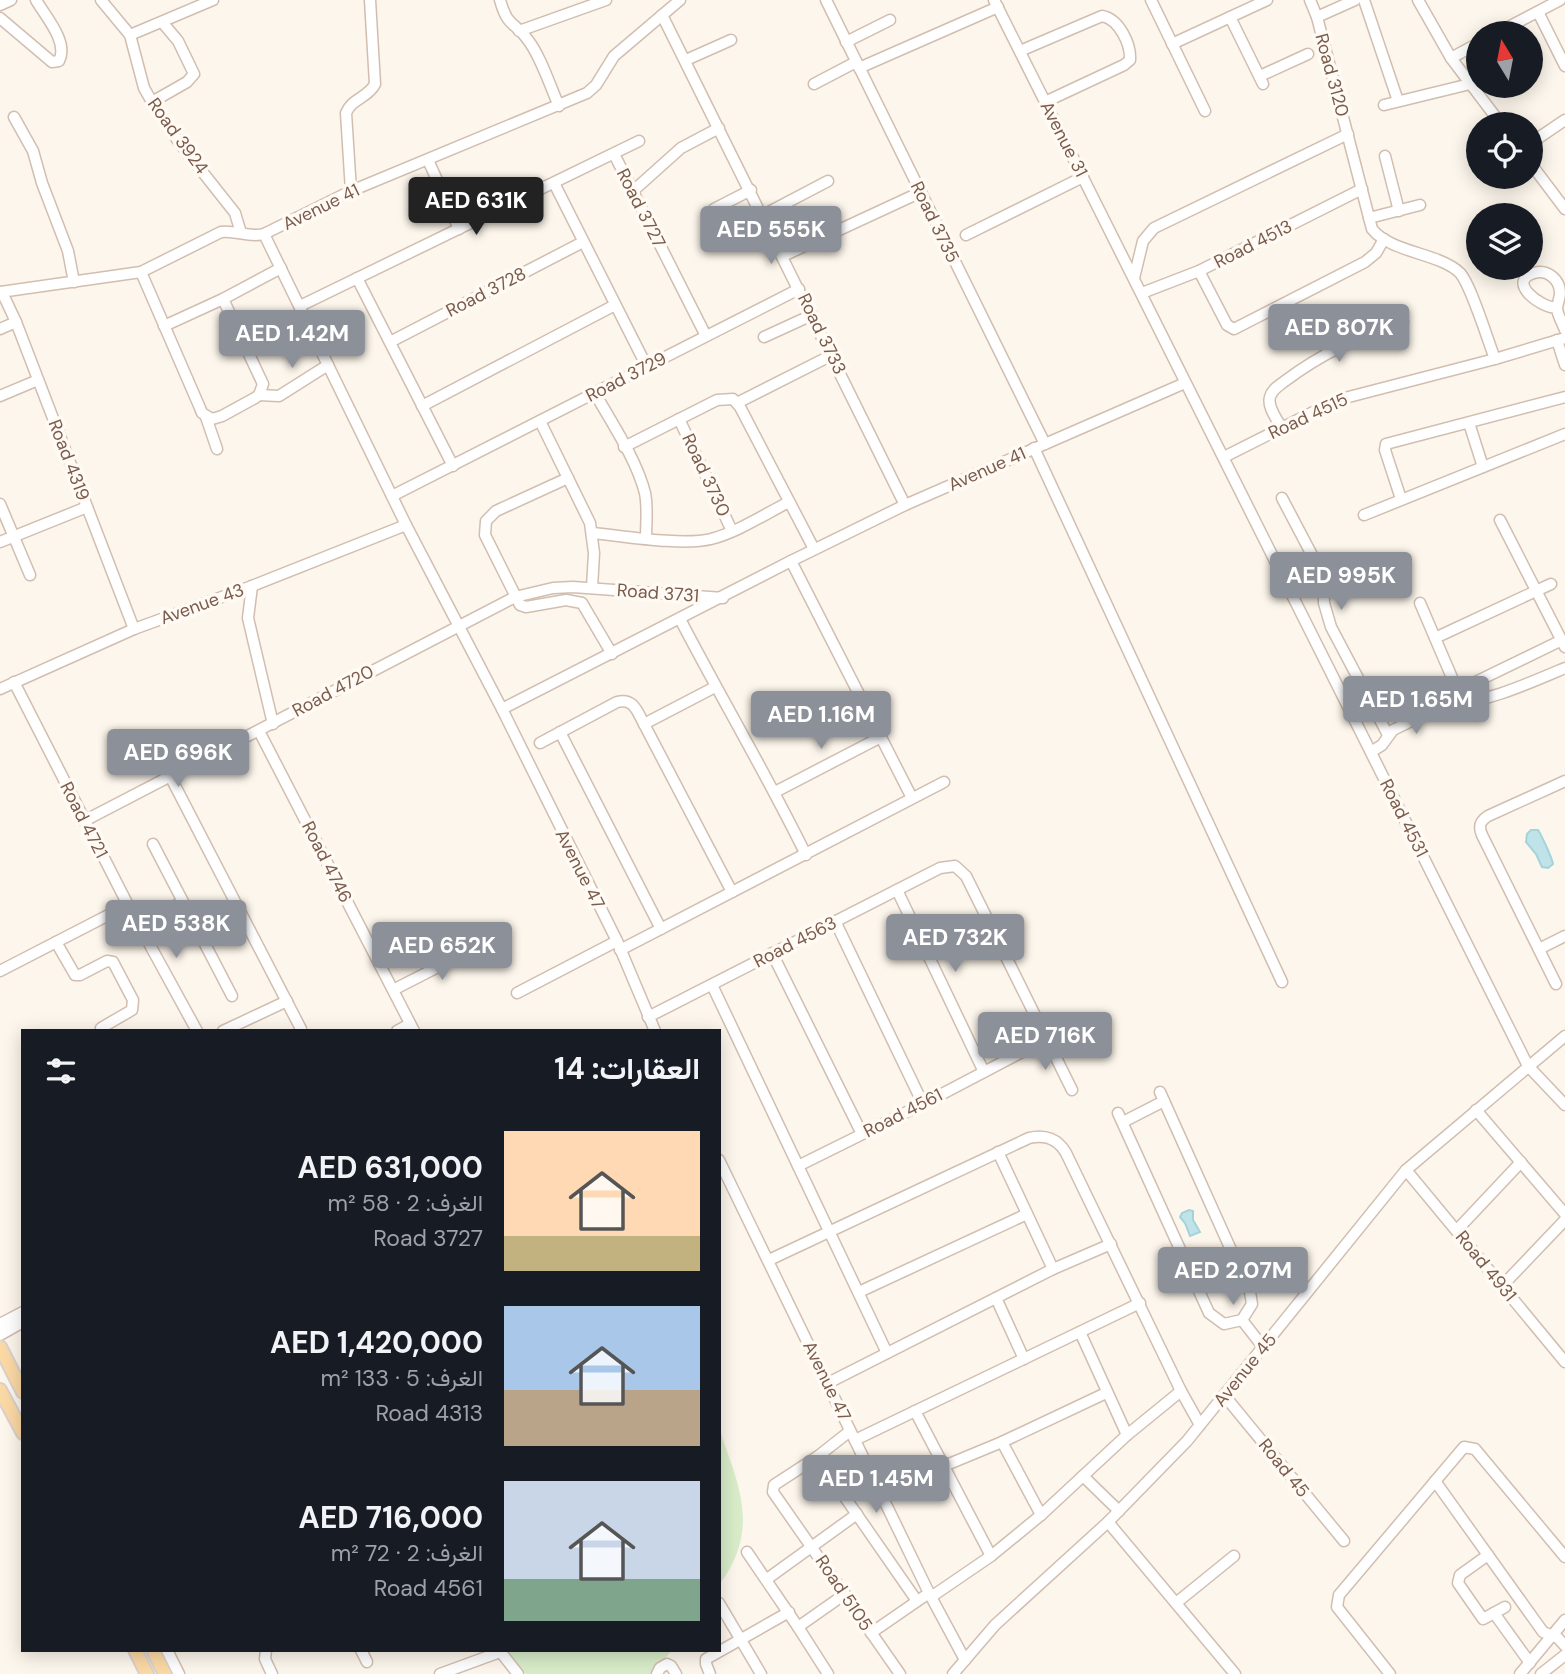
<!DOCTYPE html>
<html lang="ar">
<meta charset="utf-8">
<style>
:root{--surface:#171b24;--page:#20242c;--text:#f1f3f6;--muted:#9ea1a6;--accent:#8c9099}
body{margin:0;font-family:"DM Sans",Vazirmatn,sans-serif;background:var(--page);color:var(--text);direction:rtl;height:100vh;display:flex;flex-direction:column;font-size:26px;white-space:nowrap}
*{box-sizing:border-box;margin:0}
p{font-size:23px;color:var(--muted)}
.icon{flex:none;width:38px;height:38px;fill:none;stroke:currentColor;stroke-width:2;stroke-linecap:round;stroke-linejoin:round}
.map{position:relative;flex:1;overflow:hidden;direction:ltr}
.details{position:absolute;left:21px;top:1029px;width:700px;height:623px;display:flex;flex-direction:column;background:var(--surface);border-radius:0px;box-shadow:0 4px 18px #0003;direction:rtl}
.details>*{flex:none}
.needle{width:46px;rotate:350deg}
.controls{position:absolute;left:1466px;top:21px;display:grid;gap:14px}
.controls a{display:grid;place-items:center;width:77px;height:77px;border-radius:50%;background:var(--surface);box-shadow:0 4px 18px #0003;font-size:35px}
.price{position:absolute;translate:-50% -60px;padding:0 16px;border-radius:7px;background:var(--accent);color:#fff;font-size:23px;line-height:46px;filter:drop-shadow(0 2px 4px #0008)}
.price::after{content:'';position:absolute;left:50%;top:42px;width:21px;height:16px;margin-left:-10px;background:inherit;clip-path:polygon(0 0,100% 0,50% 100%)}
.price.current{background:#222;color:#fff}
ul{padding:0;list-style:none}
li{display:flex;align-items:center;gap:21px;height:175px;padding:0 21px}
li span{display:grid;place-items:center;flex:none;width:196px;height:140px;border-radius:0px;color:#555}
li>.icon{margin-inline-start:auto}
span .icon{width:84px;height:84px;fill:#fffc;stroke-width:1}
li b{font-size:30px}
h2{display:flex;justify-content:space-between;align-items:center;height:84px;padding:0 21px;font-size:30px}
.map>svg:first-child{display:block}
.green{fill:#d8ecc9}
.water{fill:#bfe3e8;stroke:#a5d3da;stroke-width:2}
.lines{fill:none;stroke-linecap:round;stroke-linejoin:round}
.minor-casing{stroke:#d1beb0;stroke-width:13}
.major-casing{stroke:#dad1cd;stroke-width:16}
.minor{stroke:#fff;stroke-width:10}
.major{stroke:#fbd9a5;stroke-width:12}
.labels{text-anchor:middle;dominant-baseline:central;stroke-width:7;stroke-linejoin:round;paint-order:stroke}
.street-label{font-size:18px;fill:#7a5c4d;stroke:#fffaf3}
</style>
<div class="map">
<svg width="1565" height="1674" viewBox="0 0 1565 1674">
<rect width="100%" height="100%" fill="#fdf6ec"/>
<g class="green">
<path d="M1215 1256 1226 1282 1213 1288 1202 1261Z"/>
<path d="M719 1428C739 1487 761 1529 719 1585Z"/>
<path d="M504 1650H672L652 1674H526L507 1658Z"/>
</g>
<g class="water">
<path d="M1531 830H1538C1541 834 1552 858 1553 864L1548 868 1542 867 1536 854 1526 842 1527 834Z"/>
<path d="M1189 1210 1193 1211V1220L1200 1232 1190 1236 1185 1223 1180 1217 1182 1213Z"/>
</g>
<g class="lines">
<defs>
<g id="minor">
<path d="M101 0 130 35 144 88 152 102 178 141 235 213 241 233"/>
<path d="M500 0C508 29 515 21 528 40 541 57 550 86 559 106"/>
<path d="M826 0 1045 444"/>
<path d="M994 0 1528 1066 1565 1105"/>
<path d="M1151 0 1205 111"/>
<path d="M1310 0 1317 17 1372 229C1391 253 1440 253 1460 273 1471 285 1488 341 1495 359"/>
<path d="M1364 0 1398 101"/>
<path d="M1418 0 1451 58 1501 124"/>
<path d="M0 5 11 0"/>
<path d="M1538 12 1565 66"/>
<path d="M662 15 905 505"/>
<path d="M1230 17 1263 84"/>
<path d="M1317 17 1355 0"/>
<path d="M0 18 52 62 59 61C69 42 45 16 36 0"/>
<path d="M519 31 606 0"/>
<path d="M1497 33 1560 0"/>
<path d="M130 35 213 0"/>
<path d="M846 42 890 20"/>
<path d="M1172 44 1267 0"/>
<path d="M1020 51 1102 16C1119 19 1131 44 1130 60L1124 65 1045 102"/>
<path d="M1451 58 1479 43"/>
<path d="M686 60 731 40"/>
<path d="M859 68 998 7"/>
<path d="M1260 76 1308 54"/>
<path d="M814 84 856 62"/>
<path d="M152 102 187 82 194 74 178 41 162 22"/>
<path d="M1384 105 1470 84"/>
<path d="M14 117 33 151 42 183 68 251 74 282"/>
<path d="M1531 143 1565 120"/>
<path d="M614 154 706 336"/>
<path d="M1385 156 1399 211"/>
<path d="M428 160 459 229"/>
<path d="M1531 164 1565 209"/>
<path d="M554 183 647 367"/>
<path d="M351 191 346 113C352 98 368 98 375 84L370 0"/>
<path d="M633 191 681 148 719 128"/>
<path d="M714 209 751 190"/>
<path d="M763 215 828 181"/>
<path d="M1369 218 1420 205"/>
<path d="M264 234 406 525 502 709 617 941 655 1031"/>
<path d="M966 235 1083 177"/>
<path d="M783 256 921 192"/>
<path d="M1199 271 1227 325 1234 329 1365 262 1376 253 1384 239"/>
<path d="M141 272 200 408 202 413 212 419 222 416 255 398 259 395 263 384 223 299"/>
<path d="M357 278 453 466"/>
<path d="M1134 278 1143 241 1154 228 1348 134"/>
<path d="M0 292 141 272 221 232C236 230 249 238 264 234L351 191 587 93 596 85 614 56 680 0"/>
<path d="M2 292 16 322 134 629"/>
<path d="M1142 293 1199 271 1362 189"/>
<path d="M300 306 639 141"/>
<path d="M1557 308C1538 307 1507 281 1534 273 1548 269 1560 280 1560 293 1560 299 1557 304 1557 309 1558 316 1563 324 1565 330"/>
<path d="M164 326 223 299 281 268"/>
<path d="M0 329 16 322"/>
<path d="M764 337 812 315"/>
<path d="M1557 340 1565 365"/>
<path d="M390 342 583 242"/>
<path d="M595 393C612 424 636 458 645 493 648 508 646 523 646 538"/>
<path d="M259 395 279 396 328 365"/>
<path d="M0 396 38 380"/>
<path d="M737 403 832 355"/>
<path d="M422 406 615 305"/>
<path d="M206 417 217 449"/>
<path d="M679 419 732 531"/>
<path d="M540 421 590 523 594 553 592 588"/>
<path d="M1469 423 1483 467"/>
<path d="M1281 427C1277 419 1267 407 1270 397 1272 389 1279 386 1285 381 1321 354 1360 335 1403 322"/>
<path d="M624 447 717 400 733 399 740 407 814 549"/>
<path d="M1034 448 1282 982"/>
<path d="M1224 457 1337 400 1495 359 1565 338"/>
<path d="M568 478 496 511 486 521 485 535 520 605 526 607 566 600 582 603 612 654"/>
<path d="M392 496 799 289"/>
<path d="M1282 498 1323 576 1324 603 1331 627 1388 735"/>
<path d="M1401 499 1385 450 1386 444 1565 397"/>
<path d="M0 504 30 575"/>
<path d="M1364 515 1565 434"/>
<path d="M1500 520 1565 647"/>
<path d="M593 533C624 536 682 546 711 539 738 532 765 514 789 502"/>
<path d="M0 542 87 507"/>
<path d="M252 586 248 618 273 724"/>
<path d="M1420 603 1459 694"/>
<path d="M680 619C721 698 767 775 806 855"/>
<path d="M1435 638 1551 584"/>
<path d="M14 682 128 905 197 1031"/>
<path d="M0 689 134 629 252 586 406 525"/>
<path d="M1442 706C1485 703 1525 685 1565 668"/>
<path d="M502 709 791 561"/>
<path d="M644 724 732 892"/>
<path d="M259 731 414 1031"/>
<path d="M560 732 661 929"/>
<path d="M540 743 617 702C634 698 637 711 644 724L715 687"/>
<path d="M1371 752 1382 745 1393 730 1442 706 1457 691 1562 640"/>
<path d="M170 776 301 1029"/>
<path d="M775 792 881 737"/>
<path d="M912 798 791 561 905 505 1185 383"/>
<path d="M84 821 515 597 553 588 573 587 723 598"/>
<path d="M153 844 232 996"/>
<path d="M897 890 984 1072"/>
<path d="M835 921 923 1104"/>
<path d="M139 925 182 902"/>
<path d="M56 942 75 975H80L107 961 113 962 133 1000 132 1010 101 1028"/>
<path d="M1539 949 1565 936"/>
<path d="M620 950 944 782"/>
<path d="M772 953 862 1134"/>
<path d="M0 971 128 905"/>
<path d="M1556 984 1482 835C1478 826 1480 821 1488 816L1565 781"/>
<path d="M712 985 887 1353"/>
<path d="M393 990 467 952"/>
<path d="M517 993 617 941"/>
<path d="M648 1017 940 868 955 866 966 876 1072 1090"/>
<path d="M223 1031 287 1001"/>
<path d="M397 1031 410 1024"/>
<path d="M1476 1110 1565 1214"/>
<path d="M1118 1113 1209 1313 1224 1324 1242 1320 1252 1304 1250 1292 1160 1092"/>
<path d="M1123 1122 1164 1101"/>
<path d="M998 1152 1053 1269"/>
<path d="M719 1160 929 1593 965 1660"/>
<path d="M798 1166 923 1104 1045 1040"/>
<path d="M1406 1170 1565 1362"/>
<path d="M1457 1230 1521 1162"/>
<path d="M769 1260 1029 1138C1045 1134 1058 1139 1066 1153L1181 1391 1200 1425"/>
<path d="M1503 1285 1565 1220"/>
<path d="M859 1292 1027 1214"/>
<path d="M996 1298 1024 1359"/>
<path d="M1242 1320 1263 1347"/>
<path d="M0 1324 23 1312"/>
<path d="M1080 1332 1127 1435"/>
<path d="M0 1335 23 1322"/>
<path d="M828 1383 1053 1269 1111 1244"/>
<path d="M1224 1395 1344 1541"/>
<path d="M915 1411 991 1556"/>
<path d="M850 1431 817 1457 917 1601"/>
<path d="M855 1440 1140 1303"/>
<path d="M817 1457 774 1485 773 1492 900 1674"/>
<path d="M944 1466 1002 1442"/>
<path d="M1083 1476 1119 1511"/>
<path d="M1435 1481 1543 1632 1558 1638 1565 1646"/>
<path d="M1041 1515 1002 1442 1106 1393"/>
<path d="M1108 1522 1235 1674"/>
<path d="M747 1552 798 1627"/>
<path d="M1488 1555 1460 1575 1458 1583 1483 1619 1505 1607"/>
<path d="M767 1579 857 1514"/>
<path d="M931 1597 991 1556 1041 1515 1127 1435 1181 1391"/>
<path d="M719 1603 761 1674"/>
<path d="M1176 1603 1234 1556"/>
<path d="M1494 1613 1530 1663"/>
<path d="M871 1633 929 1593"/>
<path d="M167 1650 179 1674"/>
<path d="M266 1650 265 1659 272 1674"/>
<path d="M361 1650 367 1662"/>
<path d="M499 1650 518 1674"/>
<path d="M440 1674 500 1652"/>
<path d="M657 1674 660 1668 667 1664 671 1666 676 1674"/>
<path d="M710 1674 706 1664V1659L789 1612"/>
<path d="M828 1674 798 1627 845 1594"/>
<path d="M953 1674 995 1625 1108 1522 1187 1441 1406 1170 1565 1036"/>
<path d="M1390 1674 1337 1607 1339 1595 1464 1447 1475 1449 1565 1557"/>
<path d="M1520 1674 1565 1620"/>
<path d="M1541 1674 1565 1655"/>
</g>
<g id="major">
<path d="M0 1347 23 1392"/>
<path d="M0 1390 23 1433"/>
<path d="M135 1650 147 1674"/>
<path d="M153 1650 165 1674"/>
</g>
</defs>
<use href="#minor" class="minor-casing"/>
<use href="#major" class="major-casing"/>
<use href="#minor" class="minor"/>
<use href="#major" class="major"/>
</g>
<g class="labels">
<g class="street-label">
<text transform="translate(1332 75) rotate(75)">Road 3120</text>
<text transform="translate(178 136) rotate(54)">Road 3924</text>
<text transform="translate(1064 139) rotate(63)">Avenue 31</text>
<text transform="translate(321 207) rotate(-26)">Avenue 41</text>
<text transform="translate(641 208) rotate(63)">Road 3727</text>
<text transform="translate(935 222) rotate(64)">Road 3735</text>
<text transform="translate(1253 244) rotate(-27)">Road 4513</text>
<text transform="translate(486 292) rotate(-27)">Road 3728</text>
<text transform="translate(822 334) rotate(64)">Road 3733</text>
<text transform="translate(626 377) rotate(-27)">Road 3729</text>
<text transform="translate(1308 416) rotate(-25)">Road 4515</text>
<text transform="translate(69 460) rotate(69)">Road 4319</text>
<text transform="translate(987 469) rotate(-24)">Avenue 41</text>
<text transform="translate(706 475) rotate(65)">Road 3730</text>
<text transform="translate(658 593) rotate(4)">Road 3731</text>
<text transform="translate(202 604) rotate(-20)">Avenue 43</text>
<text transform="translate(333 691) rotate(-28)">Road 4720</text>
<text transform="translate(1404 818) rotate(63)">Road 4531</text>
<text transform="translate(84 820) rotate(63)">Road 4721</text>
<text transform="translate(327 862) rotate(63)">Road 4746</text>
<text transform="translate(580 869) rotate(63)">Avenue 47</text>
<text transform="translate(795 942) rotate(-27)">Road 4563</text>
<text transform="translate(903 1113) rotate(-27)">Road 4561</text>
<text transform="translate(1486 1266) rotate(51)">Road 4931</text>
<text transform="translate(1245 1370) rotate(-51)">Avenue 45</text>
<text transform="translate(827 1381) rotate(64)">Avenue 47</text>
<text transform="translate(1284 1468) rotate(51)">Road 45</text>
<text transform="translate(844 1593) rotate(56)">Road 5105</text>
</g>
</g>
</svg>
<div class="controls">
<a><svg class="needle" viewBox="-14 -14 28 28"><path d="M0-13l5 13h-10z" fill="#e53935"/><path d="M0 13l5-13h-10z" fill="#9ea1a6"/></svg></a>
<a><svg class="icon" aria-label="locate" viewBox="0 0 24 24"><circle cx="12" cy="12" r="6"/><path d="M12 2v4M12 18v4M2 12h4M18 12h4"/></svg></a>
<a><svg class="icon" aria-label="layers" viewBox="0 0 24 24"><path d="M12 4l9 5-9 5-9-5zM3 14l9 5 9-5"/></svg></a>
</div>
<b class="price current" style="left:476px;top:237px">AED 631K</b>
<b class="price" style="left:771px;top:266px">AED 555K</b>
<b class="price" style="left:1339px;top:364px">AED 807K</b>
<b class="price" style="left:292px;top:370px">AED 1.42M</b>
<b class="price" style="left:1341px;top:612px">AED 995K</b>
<b class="price" style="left:1416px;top:736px">AED 1.65M</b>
<b class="price" style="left:821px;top:751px">AED 1.16M</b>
<b class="price" style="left:178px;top:789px">AED 696K</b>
<b class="price" style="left:176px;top:960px">AED 538K</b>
<b class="price" style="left:955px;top:974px">AED 732K</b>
<b class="price" style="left:442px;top:982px">AED 652K</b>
<b class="price" style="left:1045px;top:1072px">AED 716K</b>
<b class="price" style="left:1233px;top:1307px">AED 2.07M</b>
<b class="price" style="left:876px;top:1515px">AED 1.45M</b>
<section class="details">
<h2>العقارات: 14<svg class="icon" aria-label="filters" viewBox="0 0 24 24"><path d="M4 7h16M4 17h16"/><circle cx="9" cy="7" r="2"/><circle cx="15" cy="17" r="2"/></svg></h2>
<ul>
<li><span style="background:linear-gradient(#ffd9b3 75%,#c2b280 0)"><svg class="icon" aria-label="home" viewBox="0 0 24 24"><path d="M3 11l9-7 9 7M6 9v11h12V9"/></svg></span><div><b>AED 631,000</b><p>الغرف: 2 · 58 m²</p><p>Road 3727</p></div></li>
<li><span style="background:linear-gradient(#a9c7e8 60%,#b9a48a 0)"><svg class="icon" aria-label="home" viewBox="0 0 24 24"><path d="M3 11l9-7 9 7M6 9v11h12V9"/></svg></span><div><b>AED 1,420,000</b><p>الغرف: 5 · 133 m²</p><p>Road 4313</p></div></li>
<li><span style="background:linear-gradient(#c9d6e8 70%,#7fa58c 0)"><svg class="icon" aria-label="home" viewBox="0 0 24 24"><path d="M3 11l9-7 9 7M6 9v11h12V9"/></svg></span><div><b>AED 716,000</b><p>الغرف: 2 · 72 m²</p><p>Road 4561</p></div></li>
</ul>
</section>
</div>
